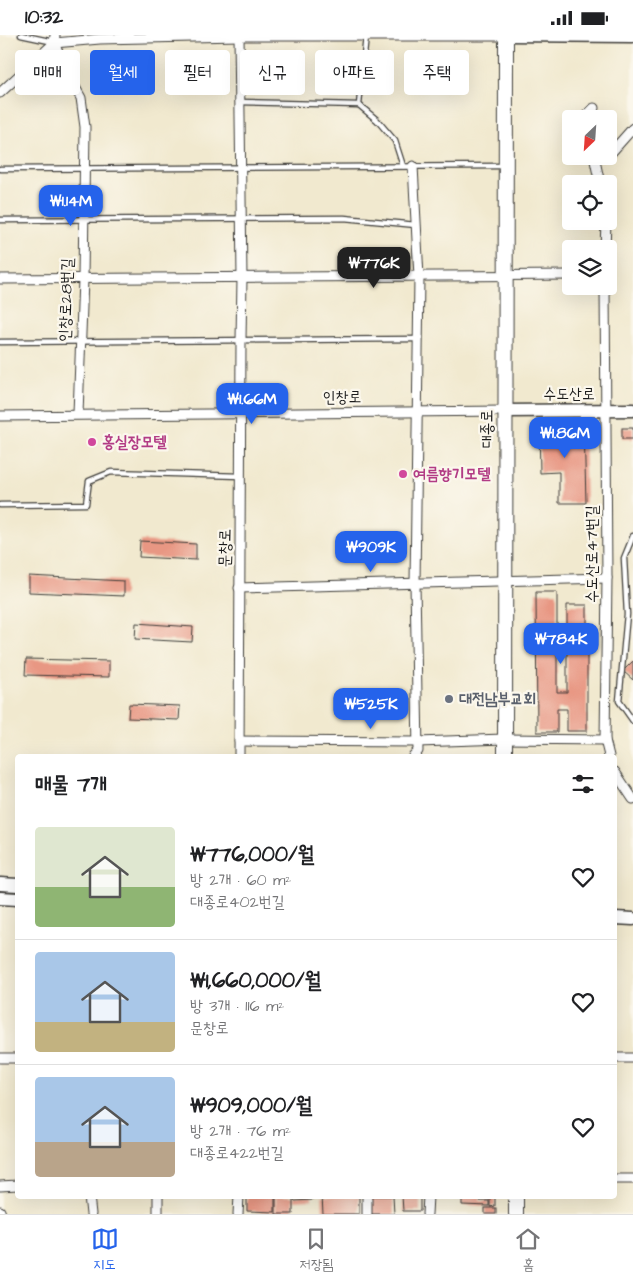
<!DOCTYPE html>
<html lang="ko">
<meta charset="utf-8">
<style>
:root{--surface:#fff;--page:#f6f6f6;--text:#202124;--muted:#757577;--line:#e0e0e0;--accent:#2563eb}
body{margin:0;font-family:"Architects Daughter","Poor Story",sans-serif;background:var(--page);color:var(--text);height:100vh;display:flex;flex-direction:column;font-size:19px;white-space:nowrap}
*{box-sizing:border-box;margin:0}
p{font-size:16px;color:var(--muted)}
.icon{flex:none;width:28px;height:28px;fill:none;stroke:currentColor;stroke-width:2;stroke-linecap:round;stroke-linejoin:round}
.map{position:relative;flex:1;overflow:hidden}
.details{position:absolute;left:15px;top:719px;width:602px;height:445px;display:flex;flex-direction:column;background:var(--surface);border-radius:5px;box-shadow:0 5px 20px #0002}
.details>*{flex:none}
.guide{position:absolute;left:15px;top:15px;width:604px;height:45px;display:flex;gap:10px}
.needle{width:32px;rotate:205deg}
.fabs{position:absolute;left:562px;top:75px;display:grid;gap:10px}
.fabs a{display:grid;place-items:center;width:55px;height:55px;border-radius:5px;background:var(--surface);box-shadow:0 5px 20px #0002;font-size:25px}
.price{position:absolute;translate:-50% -42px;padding:0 11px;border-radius:10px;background:var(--accent);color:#fff;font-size:16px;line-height:32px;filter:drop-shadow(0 1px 2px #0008)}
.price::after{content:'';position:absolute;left:50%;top:30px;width:15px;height:11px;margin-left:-8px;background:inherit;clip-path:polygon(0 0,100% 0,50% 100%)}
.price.current{background:#222;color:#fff}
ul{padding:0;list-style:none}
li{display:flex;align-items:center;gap:15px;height:125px;padding:0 20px}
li+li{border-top:1px solid var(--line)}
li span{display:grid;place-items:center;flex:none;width:140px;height:100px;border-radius:5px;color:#555}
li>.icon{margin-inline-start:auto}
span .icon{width:60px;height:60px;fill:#fffc;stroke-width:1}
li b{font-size:21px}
h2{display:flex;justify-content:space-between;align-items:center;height:60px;padding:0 20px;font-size:21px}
.chip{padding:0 18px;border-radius:5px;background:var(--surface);box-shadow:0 5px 20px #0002;font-size:18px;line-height:45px}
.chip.current{background:var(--accent);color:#fff}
.status{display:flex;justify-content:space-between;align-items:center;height:35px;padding:0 25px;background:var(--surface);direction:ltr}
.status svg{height:14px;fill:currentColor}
.dock{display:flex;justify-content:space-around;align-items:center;height:70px;border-top:1px solid var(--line);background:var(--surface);font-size:14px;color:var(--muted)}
.dock a{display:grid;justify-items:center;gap:2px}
.dock .current{color:var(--accent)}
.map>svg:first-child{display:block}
.building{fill:#e89783;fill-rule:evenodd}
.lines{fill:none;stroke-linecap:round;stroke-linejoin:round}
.service-casing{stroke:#3c3b37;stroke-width:7}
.minor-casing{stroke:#3c3b37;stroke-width:11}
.secondary-casing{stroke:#3c3b37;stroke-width:15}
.primary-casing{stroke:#3c3b37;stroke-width:16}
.service{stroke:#fff;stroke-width:4.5}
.minor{stroke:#fff;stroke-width:9}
.secondary{stroke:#fff;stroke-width:12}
.primary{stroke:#fff;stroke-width:14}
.hotel-dot{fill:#d1479c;stroke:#fbf7ec;stroke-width:2}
.worship-dot{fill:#6b7280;stroke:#fbf7ec;stroke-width:2}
.labels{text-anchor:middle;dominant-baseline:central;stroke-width:4.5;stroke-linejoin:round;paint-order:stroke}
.street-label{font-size:16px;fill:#1c1c1c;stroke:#fbf7ec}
.hotel-label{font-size:16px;font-weight:bold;fill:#b23c85;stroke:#fbf7ec;text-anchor:start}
.worship-label{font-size:16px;font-weight:bold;fill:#5b616d;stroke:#fbf7ec;text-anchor:start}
</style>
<div class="status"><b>10:32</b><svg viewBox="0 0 49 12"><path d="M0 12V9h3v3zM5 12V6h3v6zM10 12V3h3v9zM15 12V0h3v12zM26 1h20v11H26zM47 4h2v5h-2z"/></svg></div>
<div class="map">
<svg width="633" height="1179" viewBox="0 0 633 1179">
<rect width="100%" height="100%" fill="#fbf7ec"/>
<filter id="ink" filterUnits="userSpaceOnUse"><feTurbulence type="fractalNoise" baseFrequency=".02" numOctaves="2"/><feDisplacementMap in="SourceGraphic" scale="10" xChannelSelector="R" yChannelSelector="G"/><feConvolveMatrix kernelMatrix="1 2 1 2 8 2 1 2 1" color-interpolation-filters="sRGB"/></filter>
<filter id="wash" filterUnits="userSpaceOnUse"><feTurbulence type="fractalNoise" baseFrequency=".0096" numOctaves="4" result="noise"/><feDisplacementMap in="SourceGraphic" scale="20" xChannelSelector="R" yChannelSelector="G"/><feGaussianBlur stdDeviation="1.12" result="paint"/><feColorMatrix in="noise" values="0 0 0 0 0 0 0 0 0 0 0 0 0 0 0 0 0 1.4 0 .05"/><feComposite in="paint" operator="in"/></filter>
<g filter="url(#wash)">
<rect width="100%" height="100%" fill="#f1e9cf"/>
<g id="blocks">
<g class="building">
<path d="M584 389 586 468H559V437L540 438 539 390Z"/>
<rect x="622" y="393" width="11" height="11"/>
<path d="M140 506 196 509V525L139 522Z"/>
<path d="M29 541 124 546V561L29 557Z"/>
<path d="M536 557H557V595H567V570H587V696H567V674H557V697H537ZM557 612H567V657H557Z"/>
<path d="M136 588 193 592 192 607 135 604Z"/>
<path d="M26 624 109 626V642L25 640Z"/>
<path d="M633 626V645L623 636Z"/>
<path d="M129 669 180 671 179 685 128 683Z"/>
<path d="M247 1161H275V1177L247 1176Z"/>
<rect x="276" y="1161" width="17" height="18"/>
<path d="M294 1161H312V1165L294 1166Z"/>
<path d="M322 1161H359V1179H323Z"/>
<path d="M370 1161H393L394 1179H371Z"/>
<path d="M402 1161H420V1176H403Z"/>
<path d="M462 1161H481L480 1166H489V1171L462 1170Z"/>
<path d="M485 1161H495V1171L490 1172V1164H485Z"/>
<rect x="485" y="1173" width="11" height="6"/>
</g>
</g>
</g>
<g filter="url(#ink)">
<use href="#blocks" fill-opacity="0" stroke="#3c3b37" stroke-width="1"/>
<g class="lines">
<defs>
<g id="service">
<path d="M21 0 54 7"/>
<path d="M240 67 359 70 377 85 395 106 403 131"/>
<path d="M359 70 366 1"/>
<path d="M0 134 504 131"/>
<path d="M0 185 344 183 416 190"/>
<path d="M0 307 418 304"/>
<path d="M0 470 86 469 89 446 111 437 240 441"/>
<path d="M633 501 624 523 627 579 619 666 633 686"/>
</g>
<g id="minor">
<path d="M55 0 54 8 66 36 81 63 85 92 83 244 78 379"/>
<path d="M0 58 54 8 100 4 239 1H506"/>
<path d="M583 84 594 73"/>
<path d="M609 120 633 93"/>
<path d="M594 121 600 149"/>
<path d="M413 131 419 242 415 549 418 716 413 721"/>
<path d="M605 214 606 186"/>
<path d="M0 244 571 240"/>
<path d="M605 251 607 543 605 705 609 721"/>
<path d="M0 381 505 376"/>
<path d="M239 553 607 543"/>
<path d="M239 706 418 707 504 704 605 705"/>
<path d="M239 721 241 305 242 243 239 0"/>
<path d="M615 737 633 764"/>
<path d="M0 1023H18"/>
<path d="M615 1023H633"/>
<path d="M615 1144H633"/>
<path d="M0 1151 18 1150"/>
<path d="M89 1161 91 1179"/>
<path d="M367 1161V1179"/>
<path d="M0 1176 1 1179"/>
<path d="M158 1179V1161"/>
<path d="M238 1179 239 1161"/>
<path d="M427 1179 428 1161"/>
</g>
<g id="secondary">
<path d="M506 0 633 1"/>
<path d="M505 376 633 375"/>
<path d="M0 849 18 850"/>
<path d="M0 863 18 864"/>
<path d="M615 883 633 884"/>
</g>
<g id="primary">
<path d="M505 721 506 1"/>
<path d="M516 1161V1179"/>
</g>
</defs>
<use href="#service" class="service-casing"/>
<use href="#minor" class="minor-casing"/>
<use href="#secondary" class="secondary-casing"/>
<use href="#primary" class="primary-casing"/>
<use href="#service" class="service"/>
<use href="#minor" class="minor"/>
<use href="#secondary" class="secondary"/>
<use href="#primary" class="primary"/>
</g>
</g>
<g class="hotel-dot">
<circle cx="92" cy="407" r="5"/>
<circle cx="403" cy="439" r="5"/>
</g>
<circle class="worship-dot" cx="449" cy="664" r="5"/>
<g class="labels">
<g class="street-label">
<text transform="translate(66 265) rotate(-88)">인창로28번길</text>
<text x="569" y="359">수도산로</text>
<text x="342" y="362">인창로</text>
<text transform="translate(487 394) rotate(-90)">대종로</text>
<text transform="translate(225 513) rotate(-89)">문창로</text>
<text transform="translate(592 519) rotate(-90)">수도산로47번길</text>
</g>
<g class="hotel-label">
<text x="102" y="407">홍실장모텔</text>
<text x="413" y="439">여름향기모텔</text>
</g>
<g class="worship-label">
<text x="459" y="664">대전남부교회</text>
</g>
</g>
</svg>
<div class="fabs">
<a><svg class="needle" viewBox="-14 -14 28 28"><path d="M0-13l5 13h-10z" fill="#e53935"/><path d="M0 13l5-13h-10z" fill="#757577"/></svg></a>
<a><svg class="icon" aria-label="locate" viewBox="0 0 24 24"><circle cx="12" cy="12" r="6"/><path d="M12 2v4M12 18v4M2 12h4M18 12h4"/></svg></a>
<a><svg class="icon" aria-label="layers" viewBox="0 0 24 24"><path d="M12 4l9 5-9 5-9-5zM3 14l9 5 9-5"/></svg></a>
</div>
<b class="price" style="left:71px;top:192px">₩1.14M</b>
<b class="price current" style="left:374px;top:254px">₩776K</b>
<b class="price" style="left:252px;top:390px">₩1.66M</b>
<b class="price" style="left:565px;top:424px">₩1.86M</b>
<b class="price" style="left:371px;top:538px">₩909K</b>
<b class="price" style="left:561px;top:630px">₩784K</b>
<b class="price" style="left:371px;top:695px">₩525K</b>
<div class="guide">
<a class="chip">매매</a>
<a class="chip current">월세</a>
<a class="chip">필터</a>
<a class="chip">신규</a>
<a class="chip">아파트</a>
<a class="chip">주택</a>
</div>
<section class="details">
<h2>매물 7개<svg class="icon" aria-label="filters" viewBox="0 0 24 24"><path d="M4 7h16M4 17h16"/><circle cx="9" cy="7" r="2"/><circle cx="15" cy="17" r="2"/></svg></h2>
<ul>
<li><span style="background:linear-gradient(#dfe7d0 60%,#8fb573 0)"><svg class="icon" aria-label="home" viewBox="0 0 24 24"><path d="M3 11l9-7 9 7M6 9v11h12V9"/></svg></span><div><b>₩776,000/월</b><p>방 2개 · 60 m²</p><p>대종로402번길</p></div><svg class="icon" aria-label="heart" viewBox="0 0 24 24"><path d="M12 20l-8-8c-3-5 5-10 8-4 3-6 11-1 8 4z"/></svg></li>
<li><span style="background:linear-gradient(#a9c7e8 70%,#c2b280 0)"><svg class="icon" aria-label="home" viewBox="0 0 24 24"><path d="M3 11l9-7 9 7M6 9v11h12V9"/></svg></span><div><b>₩1,660,000/월</b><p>방 3개 · 116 m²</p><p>문창로</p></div><svg class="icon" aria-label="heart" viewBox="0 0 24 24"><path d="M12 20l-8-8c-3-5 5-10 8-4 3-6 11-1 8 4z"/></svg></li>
<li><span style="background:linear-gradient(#a9c7e8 65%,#b9a48a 0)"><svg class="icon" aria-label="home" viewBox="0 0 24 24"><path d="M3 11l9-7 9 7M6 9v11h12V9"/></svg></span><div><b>₩909,000/월</b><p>방 2개 · 76 m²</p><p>대종로422번길</p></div><svg class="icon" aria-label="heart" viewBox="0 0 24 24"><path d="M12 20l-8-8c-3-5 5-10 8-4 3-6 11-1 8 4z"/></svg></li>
</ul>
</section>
</div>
<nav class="dock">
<a class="current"><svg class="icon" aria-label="map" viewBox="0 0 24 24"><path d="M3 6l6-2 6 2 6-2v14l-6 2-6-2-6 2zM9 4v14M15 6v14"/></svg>지도</a>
<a><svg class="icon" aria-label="saved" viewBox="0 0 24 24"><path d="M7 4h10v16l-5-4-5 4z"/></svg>저장됨</a>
<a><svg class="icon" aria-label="home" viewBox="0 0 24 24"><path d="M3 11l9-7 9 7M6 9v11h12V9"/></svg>홈</a>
</nav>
